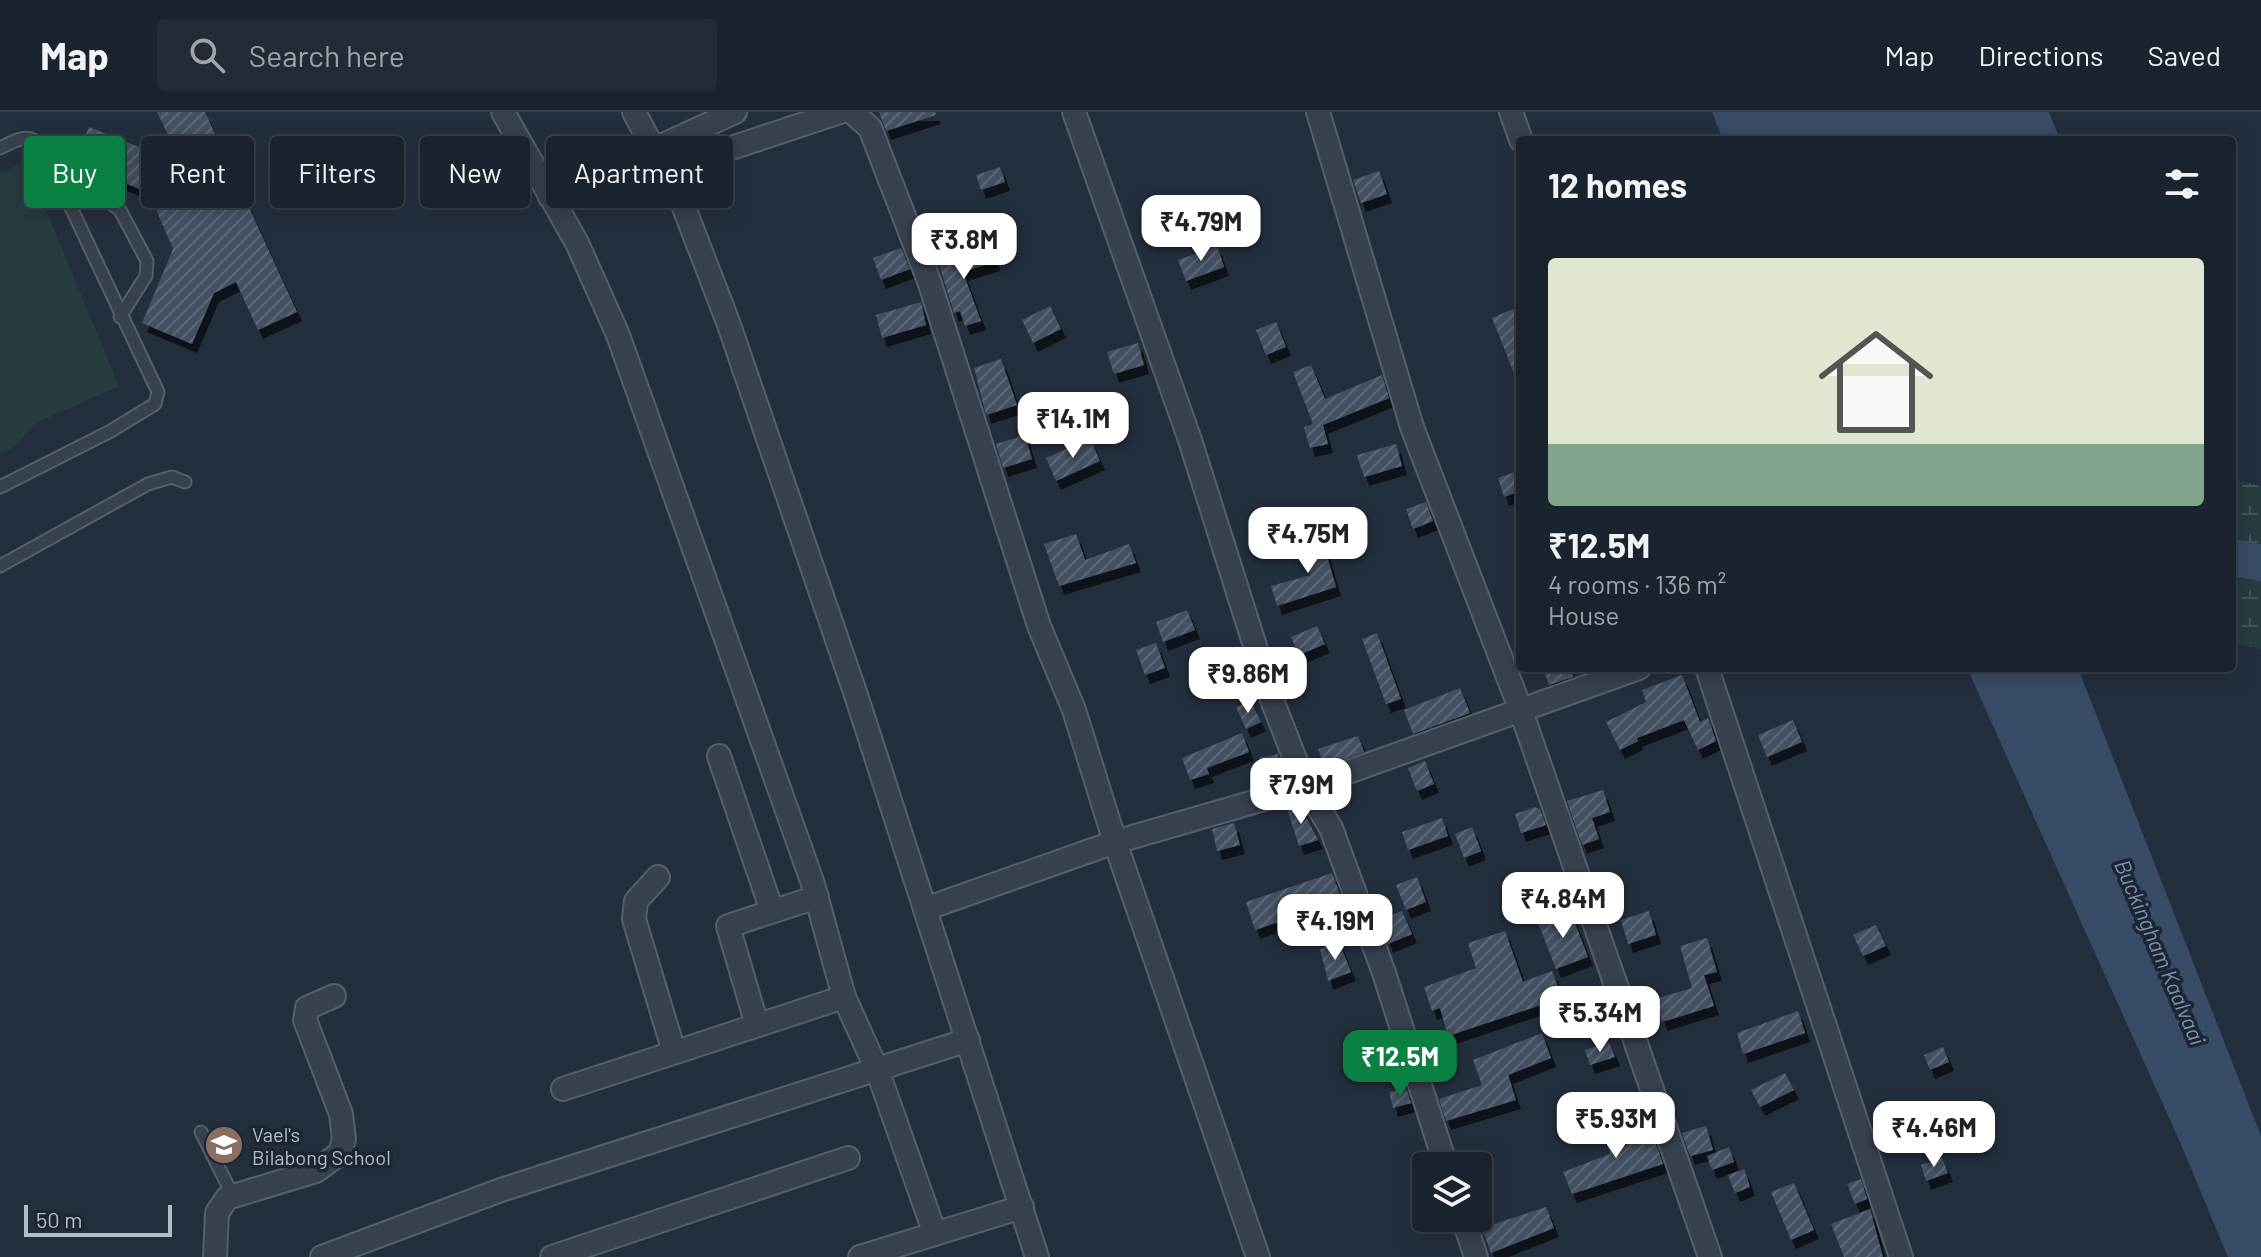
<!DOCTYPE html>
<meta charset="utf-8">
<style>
:root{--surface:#1b232e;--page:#242b36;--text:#f1f3f6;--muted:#a0a4aa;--line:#39404a;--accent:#0b8043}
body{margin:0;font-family:Barlow,sans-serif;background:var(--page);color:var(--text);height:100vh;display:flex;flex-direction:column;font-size:30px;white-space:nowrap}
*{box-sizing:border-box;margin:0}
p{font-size:26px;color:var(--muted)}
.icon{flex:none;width:44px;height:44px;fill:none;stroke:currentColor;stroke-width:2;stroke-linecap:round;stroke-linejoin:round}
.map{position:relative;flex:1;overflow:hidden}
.side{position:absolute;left:1516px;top:24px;width:720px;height:536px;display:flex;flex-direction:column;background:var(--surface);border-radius:8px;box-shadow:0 4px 20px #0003,0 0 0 2px var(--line)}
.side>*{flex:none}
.hud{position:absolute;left:24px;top:24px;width:760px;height:72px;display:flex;gap:16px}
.tools{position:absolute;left:1412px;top:1040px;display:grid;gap:16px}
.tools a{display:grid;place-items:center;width:80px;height:80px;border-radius:8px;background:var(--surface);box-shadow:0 4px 20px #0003,0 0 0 2px var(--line);font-size:40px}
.scale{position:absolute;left:24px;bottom:20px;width:148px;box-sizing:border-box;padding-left:8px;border:4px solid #b4bcc9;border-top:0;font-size:22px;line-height:28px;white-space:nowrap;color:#b4bcc9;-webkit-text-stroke:6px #1d2633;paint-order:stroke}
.price{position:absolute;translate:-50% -68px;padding:0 18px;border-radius:16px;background:#fff;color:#222;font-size:26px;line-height:52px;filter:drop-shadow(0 2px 4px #0008)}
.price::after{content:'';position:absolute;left:50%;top:48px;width:24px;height:18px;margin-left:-12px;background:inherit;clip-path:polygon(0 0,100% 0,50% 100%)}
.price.on{background:var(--accent);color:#fff}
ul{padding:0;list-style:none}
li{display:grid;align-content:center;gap:16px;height:424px;padding:0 32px}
li span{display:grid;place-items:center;height:248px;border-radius:8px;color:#555}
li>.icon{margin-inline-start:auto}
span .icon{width:144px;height:144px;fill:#fffc;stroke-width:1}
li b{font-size:34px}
h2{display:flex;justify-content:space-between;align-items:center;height:96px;padding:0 32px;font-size:34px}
.pill{padding:0 28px;border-radius:8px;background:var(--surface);box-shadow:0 4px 20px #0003,0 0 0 2px var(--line);font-size:28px;line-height:72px}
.pill.on{background:var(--accent);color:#fff}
header{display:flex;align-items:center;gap:48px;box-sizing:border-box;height:112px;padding:0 40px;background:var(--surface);border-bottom:2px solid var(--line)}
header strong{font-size:38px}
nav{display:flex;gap:44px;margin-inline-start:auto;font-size:28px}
.search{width:560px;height:72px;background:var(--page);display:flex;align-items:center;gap:20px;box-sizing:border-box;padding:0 28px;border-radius:8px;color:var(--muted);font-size:30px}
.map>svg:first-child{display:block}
.wetland{fill:url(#wetland-marsh)}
.pitch{fill:#263c3f}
.water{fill:#394c67}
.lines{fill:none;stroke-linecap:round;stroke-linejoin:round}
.river{stroke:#394c67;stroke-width:36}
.building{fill:url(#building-hatch);filter:url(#shadow)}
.service-casing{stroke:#565f6c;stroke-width:15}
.minor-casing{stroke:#565f6c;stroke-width:26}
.service{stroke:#38414e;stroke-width:11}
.minor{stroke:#38414e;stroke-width:22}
.labels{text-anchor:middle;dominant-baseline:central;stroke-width:7;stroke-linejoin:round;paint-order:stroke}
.poi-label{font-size:20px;fill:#b4bcc9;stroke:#1d2633;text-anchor:start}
.water-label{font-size:22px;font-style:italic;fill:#7c92b1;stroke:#1d2633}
</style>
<header>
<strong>Map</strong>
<div class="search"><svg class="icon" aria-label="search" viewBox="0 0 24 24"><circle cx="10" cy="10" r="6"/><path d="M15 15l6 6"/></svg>Search here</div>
<nav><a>Map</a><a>Directions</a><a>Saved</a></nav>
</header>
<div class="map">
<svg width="2261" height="1145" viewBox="0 0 2261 1145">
<defs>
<pattern id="wetland-marsh" width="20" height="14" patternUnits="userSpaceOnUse" patternTransform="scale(2)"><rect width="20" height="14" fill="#263c3f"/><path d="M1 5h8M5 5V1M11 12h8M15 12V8" fill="none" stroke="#435659"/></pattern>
<pattern id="building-hatch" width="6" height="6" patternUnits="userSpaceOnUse" patternTransform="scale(2)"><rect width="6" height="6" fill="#455162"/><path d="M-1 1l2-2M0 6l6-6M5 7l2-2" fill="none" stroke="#5d6877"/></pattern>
<filter id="shadow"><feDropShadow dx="5" dy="9" stdDeviation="0" flood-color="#0009"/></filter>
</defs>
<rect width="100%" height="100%" fill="#242f3e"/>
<path class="wetland" d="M2232 367 2261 374V537L2232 531Z"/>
<path class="pitch" d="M26 50 119 274 36 311 13 336 0 342V61Z"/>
<g class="water">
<path d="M1712 0H2049L2060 28H1723Z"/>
<path d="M1967 556H2078L2261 1024V1145H2228L2180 1030Z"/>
</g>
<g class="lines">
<path class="river" d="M2232 445 2261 451"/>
</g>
<g class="building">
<path d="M157 0H205L297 200 258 218 236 170 214 181 192 232 142 211 173 137 149 81 74 50 89 15 149 39 171 29Z"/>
<path d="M879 0H935L936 3 886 19Z"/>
<path d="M1000 55 1005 70 981 78 976 63Z"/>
<path d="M1379 59 1387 82 1361 91 1353 68Z"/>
<path d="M991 133 995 150 963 160 981 209 965 214 960 199 954 201 938 149Z"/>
<path d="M1217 134 1224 155 1186 169 1178 148Z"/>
<path d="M901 136 910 157 881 168 873 146Z"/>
<path d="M921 190 926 213 882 226 876 203Z"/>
<path d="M1050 194 1061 217 1033 231 1022 208Z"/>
<path d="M1520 194V274H1519L1492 206Z"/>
<path d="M1276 210 1286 235 1266 243 1256 218Z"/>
<path d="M1138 231 1144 253 1114 262 1107 240Z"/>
<path d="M1001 247 1017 293 986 303 974 256Z"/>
<path d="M1311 253 1325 287 1382 263 1389 286 1323 313 1328 332 1310 336 1304 315 1313 312 1293 260Z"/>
<path d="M1025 323 1032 347 1003 356 996 332Z"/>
<path d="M1090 326 1100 349 1056 369 1046 346Z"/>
<path d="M1396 332 1402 354 1364 365 1357 343Z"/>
<path d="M1520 358V379L1504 385 1498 366Z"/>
<path d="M1426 390 1433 409 1413 417 1406 397Z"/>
<path d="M1076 422 1085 448 1129 432 1136 451 1059 474 1044 432Z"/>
<path d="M1321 423 1336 475 1277 494 1271 474 1311 463 1301 429Z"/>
<path d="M1187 498 1195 518 1163 530 1156 510Z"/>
<path d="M1317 514 1325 532 1299 543 1291 525Z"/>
<path d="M1377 521 1401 587 1386 592 1362 527Z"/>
<path d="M1156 531 1165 556 1145 563 1136 538Z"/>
<path d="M1543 556H1570L1573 565 1549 573Z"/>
<path d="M1682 563 1700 610 1708 606 1716 629 1698 638 1684 608 1637 626 1638 629 1620 638 1606 610 1646 590 1642 578Z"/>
<path d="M1460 576 1470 601 1413 622 1404 598Z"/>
<path d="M1250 588 1261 610 1246 617 1236 595Z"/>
<path d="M1793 608 1802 630 1767 645 1758 623Z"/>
<path d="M1242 621 1249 640 1207 656 1209 662 1190 668 1182 646Z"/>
<path d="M1358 624 1364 640 1324 654 1318 637Z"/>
<path d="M1278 642 1283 667 1265 671 1259 646Z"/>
<path d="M1425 649 1434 672 1417 679 1408 656Z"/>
<path d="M1603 678 1610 700 1592 706 1599 727 1582 733 1567 689Z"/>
<path d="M1300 693 1318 728 1299 734 1287 697Z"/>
<path d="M1535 695 1540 697 1546 713 1521 721 1515 702Z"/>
<path d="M1442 706 1448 724 1408 738 1402 720Z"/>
<path d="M1234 711 1240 733 1217 739 1212 717Z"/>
<path d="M1472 715 1481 739 1464 746 1455 722Z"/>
<path d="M1332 761 1342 788 1255 818 1246 790Z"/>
<path d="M1417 765 1426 790 1406 798 1396 773Z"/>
<path d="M1570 798 1588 845 1556 857 1538 811Z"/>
<path d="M1402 799 1412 822 1388 832 1380 808Z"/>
<path d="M1649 799 1656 823 1628 832 1621 808Z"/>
<path d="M1876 813 1886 834 1863 844 1853 823Z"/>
<path d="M1505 819 1523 870 1552 859 1562 886 1448 924 1440 896 1432 899 1424 875 1476 856 1468 831Z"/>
<path d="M1707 826 1717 860 1704 863 1714 894 1662 910 1655 887 1692 876 1680 834Z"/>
<path d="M1339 830 1351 860 1328 869 1320 837Z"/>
<path d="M1604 898 1609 913 1591 920 1585 904Z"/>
<path d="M1798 899 1805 921 1743 942 1737 921Z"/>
<path d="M1542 921 1551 946 1508 963 1516 988 1446 1009 1439 987 1482 973 1473 948Z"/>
<path d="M1609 930 1615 945 1590 953 1585 938Z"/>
<path d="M1943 935 1949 950 1930 958 1924 943Z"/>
<path d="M1785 961 1794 978 1760 995 1751 978Z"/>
<path d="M1406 976 1411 991 1393 996 1389 980Z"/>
<path d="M1636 1010 1644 1032 1655 1029 1663 1052 1572 1082 1563 1060 1610 1042 1603 1022Z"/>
<path d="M1706 1014 1713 1038 1690 1044 1682 1021Z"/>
<path d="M1729 1035 1734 1050 1712 1058 1707 1044Z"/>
<path d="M1942 1046 1948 1061 1926 1069 1921 1053Z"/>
<path d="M1744 1057 1750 1075 1735 1081 1728 1063Z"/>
<path d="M1861 1067 1867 1087 1855 1092 1847 1072Z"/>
<path d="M1794 1071 1814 1118 1791 1128 1771 1080Z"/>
<path d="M1546 1095 1554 1116 1491 1141 1482 1116Z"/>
<path d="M1870 1097 1883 1145H1844L1831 1112Z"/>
</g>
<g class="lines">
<defs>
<g id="service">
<path d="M0 36C16 28 28 20 42 34L158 280 155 292 109 320 0 375"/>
<path d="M64 79 106 88 120 98 147 149 146 164 120 205"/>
<path d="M0 454 148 372 172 365 185 370"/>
<path d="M201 1020 232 1082"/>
</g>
<g id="minor">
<path d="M503 0 577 131 618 223 812 769 844 885 878 960 935 1122"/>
<path d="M634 0 683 93 728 210 857 586 1037 1145"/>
<path d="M852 0 870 16 929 169 1039 514 1074 598 1115 730 1258 1145"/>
<path d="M1074 0 1190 328 1272 588 1306 675 1331 716 1384 861 1446 1054"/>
<path d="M1318 0 1412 315 1520 596 1710 1145"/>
<path d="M1511 0 1521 28"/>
<path d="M665 58 840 0"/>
<path d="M550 85 735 0"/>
<path d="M1707 556 1901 1145"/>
<path d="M719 644 772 799"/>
<path d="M658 765 636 789 634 807 674 940"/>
<path d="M925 797 1115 730 1306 675 1639 556"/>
<path d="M757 913 728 814 817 785"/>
<path d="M563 977 844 885"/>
<path d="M1463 1106 1476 1145"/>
<path d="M215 1145 217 1101 227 1086 316 1059 340 1041 344 1027 341 1002 305 908 307 896 334 884"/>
<path d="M322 1145 501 1078 968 928"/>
<path d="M552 1145 848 1046"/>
<path d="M860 1145 1022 1095"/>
</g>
</defs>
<use href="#service" class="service-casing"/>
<use href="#minor" class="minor-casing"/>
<use href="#service" class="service"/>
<use href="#minor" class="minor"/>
</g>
<defs>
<symbol id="school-disc" viewBox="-11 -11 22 22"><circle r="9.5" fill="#8d6e63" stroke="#1d2633"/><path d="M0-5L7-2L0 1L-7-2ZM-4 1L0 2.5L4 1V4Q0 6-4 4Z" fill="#fff"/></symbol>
</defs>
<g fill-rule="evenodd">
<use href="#school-disc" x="202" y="1011" width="44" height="44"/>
</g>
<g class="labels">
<g class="poi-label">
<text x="252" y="1022">Vael's<tspan x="252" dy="23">Bilabong School</tspan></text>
</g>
<g class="water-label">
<text transform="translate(2161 840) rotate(67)">Buckingham Kaalvaai</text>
</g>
</g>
</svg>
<div class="tools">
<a><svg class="icon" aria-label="layers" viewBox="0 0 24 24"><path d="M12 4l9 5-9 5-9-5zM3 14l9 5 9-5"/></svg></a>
</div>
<div class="scale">50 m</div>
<b class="price" style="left:1201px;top:151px">₹4.79M</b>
<b class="price" style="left:964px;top:169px">₹3.8M</b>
<b class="price" style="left:1073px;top:348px">₹14.1M</b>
<b class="price" style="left:1308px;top:463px">₹4.75M</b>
<b class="price" style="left:1248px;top:603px">₹9.86M</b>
<b class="price" style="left:1301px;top:714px">₹7.9M</b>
<b class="price" style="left:1563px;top:828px">₹4.84M</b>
<b class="price" style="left:1335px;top:850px">₹4.19M</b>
<b class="price" style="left:1600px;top:942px">₹5.34M</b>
<b class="price on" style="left:1400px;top:986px">₹12.5M</b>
<b class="price" style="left:1616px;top:1048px">₹5.93M</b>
<b class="price" style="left:1934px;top:1057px">₹4.46M</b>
<div class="hud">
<a class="pill on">Buy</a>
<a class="pill">Rent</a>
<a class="pill">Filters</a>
<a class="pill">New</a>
<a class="pill">Apartment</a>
</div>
<section class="side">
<h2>12 homes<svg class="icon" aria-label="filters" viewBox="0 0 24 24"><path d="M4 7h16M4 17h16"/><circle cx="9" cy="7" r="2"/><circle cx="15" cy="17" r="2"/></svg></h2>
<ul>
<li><span style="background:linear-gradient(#dfe7d0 75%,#7fa58c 0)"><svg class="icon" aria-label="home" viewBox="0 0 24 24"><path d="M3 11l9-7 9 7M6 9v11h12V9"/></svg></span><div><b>₹12.5M</b><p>4 rooms · 136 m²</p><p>House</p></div></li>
</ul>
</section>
</div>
